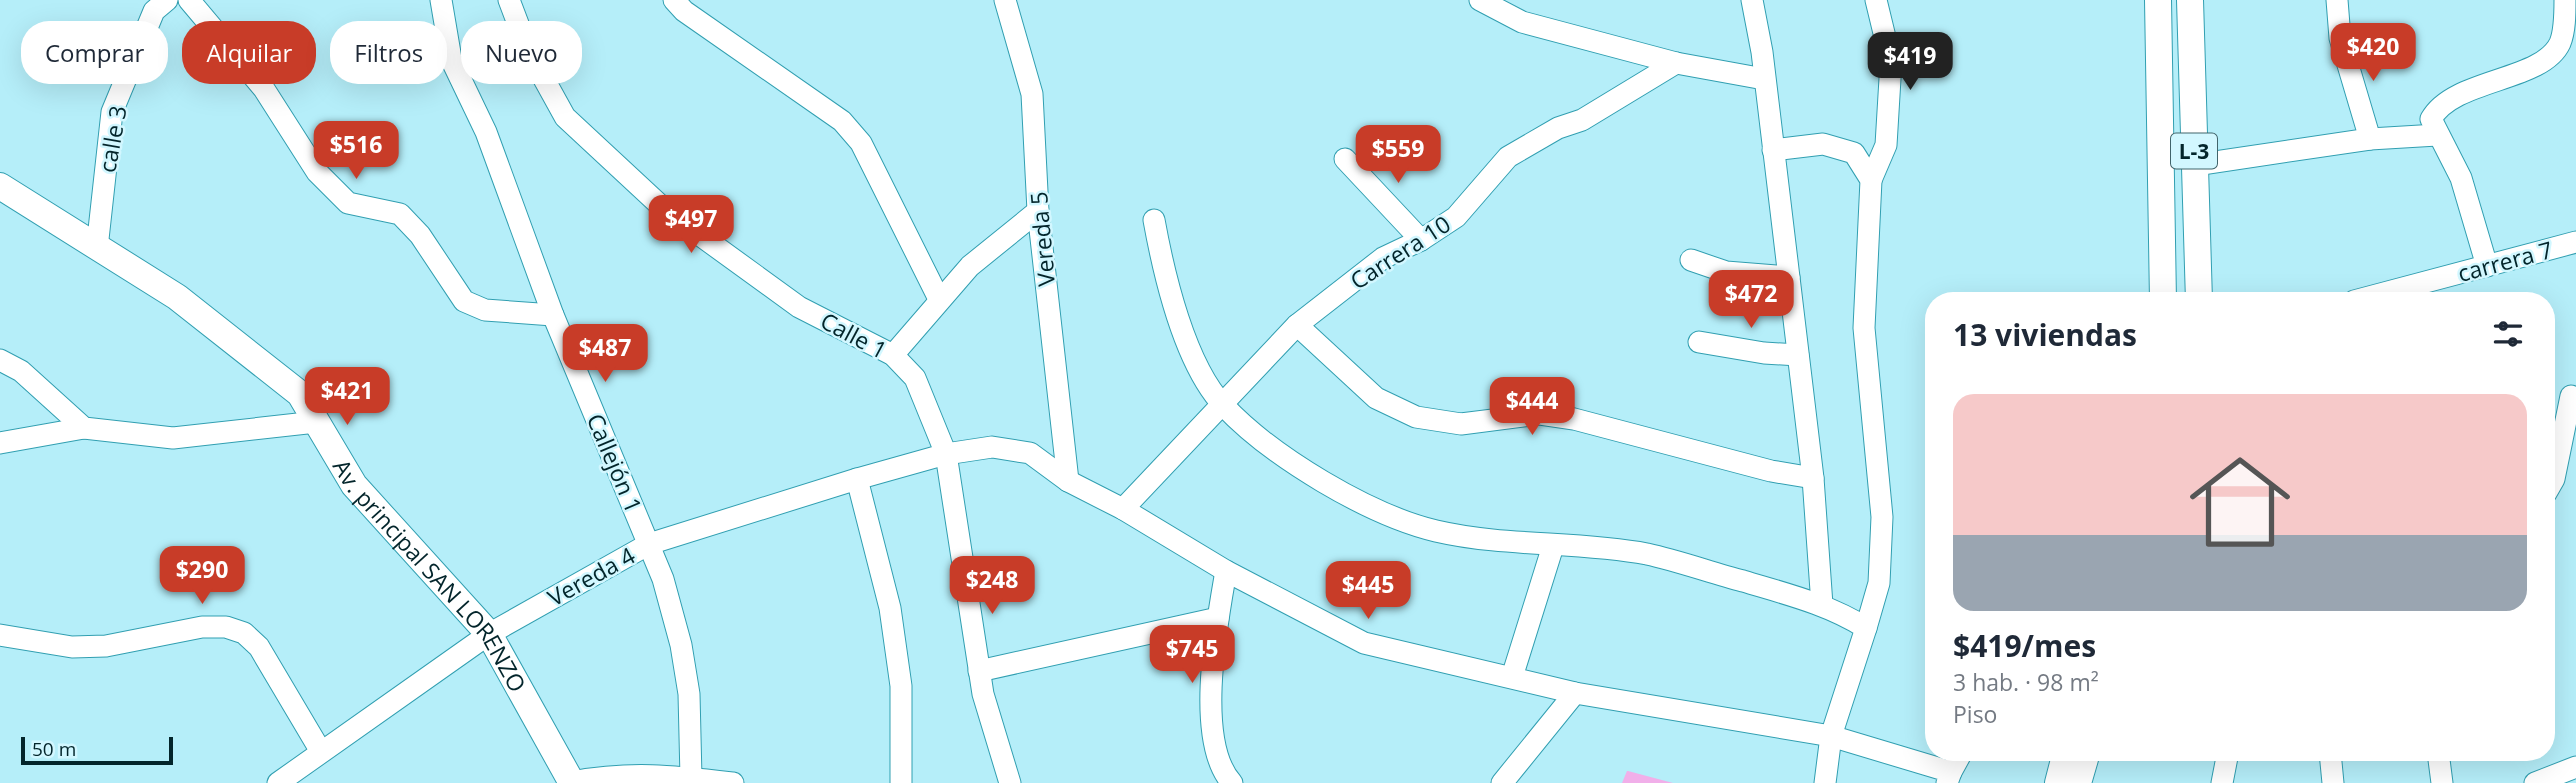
<!DOCTYPE html>
<html lang="es">
<meta charset="utf-8">
<style>
:root{--surface:#fff;--page:#f6f6f7;--text:#1f2937;--muted:#747a83;--accent:#c83c28}
body{margin:0;font-family:"Open Sans",sans-serif;background:var(--page);color:var(--text);height:100vh;display:flex;flex-direction:column;font-size:26px;white-space:nowrap}
*{box-sizing:border-box;margin:0}
p{font-size:23px;color:var(--muted)}
.icon{flex:none;width:38px;height:38px;fill:none;stroke:currentColor;stroke-width:2;stroke-linecap:round;stroke-linejoin:round}
.map{position:relative;flex:1;overflow:hidden}
.panel{position:absolute;left:1925px;top:292px;width:630px;height:469px;display:flex;flex-direction:column;background:var(--surface);border-radius:28px;box-shadow:0 7px 28px #0002}
.panel>*{flex:none}
.top-card{position:absolute;left:21px;top:21px;width:665px;height:63px;display:flex;gap:14px}
.scale{position:absolute;left:21px;bottom:18px;width:152px;box-sizing:border-box;padding-left:7px;border:4px solid #03252b;border-top:0;font-size:19px;line-height:24px;white-space:nowrap;color:#03252b;-webkit-text-stroke:5px #d2f7ff;paint-order:stroke}
.price{position:absolute;translate:-50% -60px;padding:0 16px;border-radius:14px;background:var(--accent);color:#fff;font-size:23px;line-height:46px;filter:drop-shadow(0 2px 4px #0008)}
.price::after{content:'';position:absolute;left:50%;top:42px;width:21px;height:16px;margin-left:-10px;background:inherit;clip-path:polygon(0 0,100% 0,50% 100%)}
.price.active{background:#222;color:#fff}
ul{padding:0;list-style:none}
li{display:grid;align-content:center;gap:14px;height:371px;padding:0 28px}
li span{display:grid;place-items:center;height:217px;border-radius:21px;color:#555}
li>.icon{margin-inline-start:auto}
span .icon{width:126px;height:126px;fill:#fffc;stroke-width:1}
li b{font-size:30px}
h2{display:flex;justify-content:space-between;align-items:center;height:84px;padding:0 28px;font-size:30px}
.tag{padding:0 24px;border-radius:28px;background:var(--surface);box-shadow:0 7px 28px #0002;font-size:24px;line-height:63px}
.tag.active{background:var(--accent);color:#fff}
.map>svg:first-child{display:block}
.green{fill:#f1afe9}
.lines{fill:none;stroke-linecap:round;stroke-linejoin:round}
.minor-casing{stroke:#319fb1;stroke-width:23}
.major-casing{stroke:#319fb1;stroke-width:28}
.minor{stroke:#fff;stroke-width:21}
.major{stroke:#fff;stroke-width:26}
.labels{text-anchor:middle;dominant-baseline:central;stroke-width:5;stroke-linejoin:round;paint-order:stroke}
.shield{fill:#d2f7ff;stroke:#41646b;stroke-width:2}
.shield-label{font-size:21px;font-weight:bold;fill:#03252b}
.street-label{font-size:23px;fill:#03252b;stroke:#d2f7ff}
</style>
<div class="map">
<svg width="2576" height="783" viewBox="0 0 2576 783">
<rect width="100%" height="100%" fill="#b5eef9"/>
<path class="green" d="M1627 771H1628L1673 783H1622Z"/>
<g class="lines">
<defs>
<g id="minor">
<path d="M189 0 264 89 317 172 348 203 400 214 420 235 464 301 485 310 553 315"/>
<path d="M441 0 451 59 486 132 553 315 663 579 681 645 689 694 691 778"/>
<path d="M509 0 528 50 565 117 664 209 799 307 893 355 915 378 946 454 983 694 1010 783"/>
<path d="M674 0 684 11 842 121 861 143 939 299"/>
<path d="M1005 0 1032 94 1038 211 1068 481"/>
<path d="M1480 0 1522 22 1676 63 1764 79"/>
<path d="M1752 0 1762 52 1813 478 1822 605"/>
<path d="M2337 0 2340 38 2370 139 2437 135"/>
<path d="M1773 150 1823 144 1854 153 1871 180 1864 328 1882 517 1879 583 1866 628"/>
<path d="M1345 159 1421 240"/>
<path d="M2195 165 2370 139"/>
<path d="M1871 180 1886 145 1891 62 1876 0"/>
<path d="M1154 220C1164 275 1185 365 1224 406 1272 457 1369 515 1436 531 1505 547 1577 541 1647 554 1679 561 1712 573 1743 581 1786 594 1828 604 1866 628L1831 736 1825 783"/>
<path d="M97 248 112 112 154 11 167 0"/>
<path d="M1691 260 1726 272 1789 277"/>
<path d="M2487 266 2461 178 2431 119C2454 78 2542 82 2560 43 2565 31 2565 14 2565 0"/>
<path d="M2354 301 2576 242"/>
<path d="M1297 325 1376 398 1416 417 1461 424 1540 414 1574 419 1771 471 1813 478"/>
<path d="M1699 342 1764 353 1798 355"/>
<path d="M893 355 970 266 1038 211"/>
<path d="M0 360 21 371 84 428 173 438 316 422"/>
<path d="M0 443 84 428"/>
<path d="M857 479 890 608 901 686V783"/>
<path d="M2546 493 2554 479 2571 396"/>
<path d="M1123 509 1297 325 1383 258 1421 240 1456 217 1508 157 1558 128 1582 120 1676 63"/>
<path d="M1226 571C1217 623 1194 741 1232 783"/>
<path d="M0 635 72 647 106 646 202 627H226L244 633 259 647 320 750"/>
<path d="M979 671 1218 618"/>
<path d="M1512 677 1553 546"/>
<path d="M2330 752 2333 783"/>
<path d="M2438 752 2442 783"/>
<path d="M1951 772 1962 752"/>
<path d="M572 782C631 771 673 776 733 783"/>
<path d="M278 783 489 634 649 544 857 479 946 454 992 447 1030 453 1068 481 1123 509 1226 571 1364 643 1575 693 1831 736 1951 772 1947 783"/>
<path d="M1502 783 1575 693"/>
<path d="M2222 783 2228 752"/>
<path d="M2535 783 2576 767"/>
</g>
<g id="major">
<path d="M2158 0 2163 301"/>
<path d="M2190 0 2199 301"/>
<path id="s1" d="M0 186 177 297 300 394 354 485 489 634 572 783"/>
<path d="M2058 783 2066 752"/>
<path d="M2078 783 2087 752"/>
</g>
</defs>
<use href="#minor" class="minor-casing"/>
<use href="#major" class="major-casing"/>
<use href="#minor" class="minor"/>
<use href="#major" class="major"/>
</g>
<g class="labels">
<rect class="shield" x="2171" y="133.5" width="46" height="35" rx="5"/>
<g class="shield-label">
<text x="2194" y="151">L-3</text>
</g>
<g class="street-label">
<text transform="translate(112 139) rotate(-80)">calle 3</text>
<text transform="translate(1042 239) rotate(-95)">Vereda 5</text>
<text transform="translate(1400 252) rotate(-33)">Carrera 10</text>
<text transform="translate(2505 261) rotate(-15)">carrera 7</text>
<text transform="translate(854 335) rotate(28)">Calle 1</text>
<text transform="translate(615 463) rotate(67)">Callejón 1</text>
<text stroke="none"><textPath href="#s1" startOffset="590">Av. principal SAN LORENZO</textPath></text>
<text transform="translate(591 576) rotate(-29)">Vereda 4</text>
</g>
</g>
</svg>
<div class="scale">50 m</div>
<b class="price" style="left:2373px;top:83px">$420</b>
<b class="price active" style="left:1910px;top:92px">$419</b>
<b class="price" style="left:356px;top:181px">$516</b>
<b class="price" style="left:1398px;top:185px">$559</b>
<b class="price" style="left:691px;top:255px">$497</b>
<b class="price" style="left:1751px;top:330px">$472</b>
<b class="price" style="left:605px;top:384px">$487</b>
<b class="price" style="left:347px;top:427px">$421</b>
<b class="price" style="left:1532px;top:437px">$444</b>
<b class="price" style="left:202px;top:606px">$290</b>
<b class="price" style="left:992px;top:616px">$248</b>
<b class="price" style="left:1368px;top:621px">$445</b>
<b class="price" style="left:1192px;top:685px">$745</b>
<div class="top-card">
<a class="tag">Comprar</a>
<a class="tag active">Alquilar</a>
<a class="tag">Filtros</a>
<a class="tag">Nuevo</a>
</div>
<section class="panel">
<h2>13 viviendas<svg class="icon" aria-label="filters" viewBox="0 0 24 24"><path d="M4 7h16M4 17h16"/><circle cx="9" cy="7" r="2"/><circle cx="15" cy="17" r="2"/></svg></h2>
<ul>
<li><span style="background:linear-gradient(#f6c9c9 65%,#9aa5b1 0)"><svg class="icon" aria-label="home" viewBox="0 0 24 24"><path d="M3 11l9-7 9 7M6 9v11h12V9"/></svg></span><div><b>$419/mes</b><p>3 hab. · 98 m²</p><p>Piso</p></div></li>
</ul>
</section>
</div>
